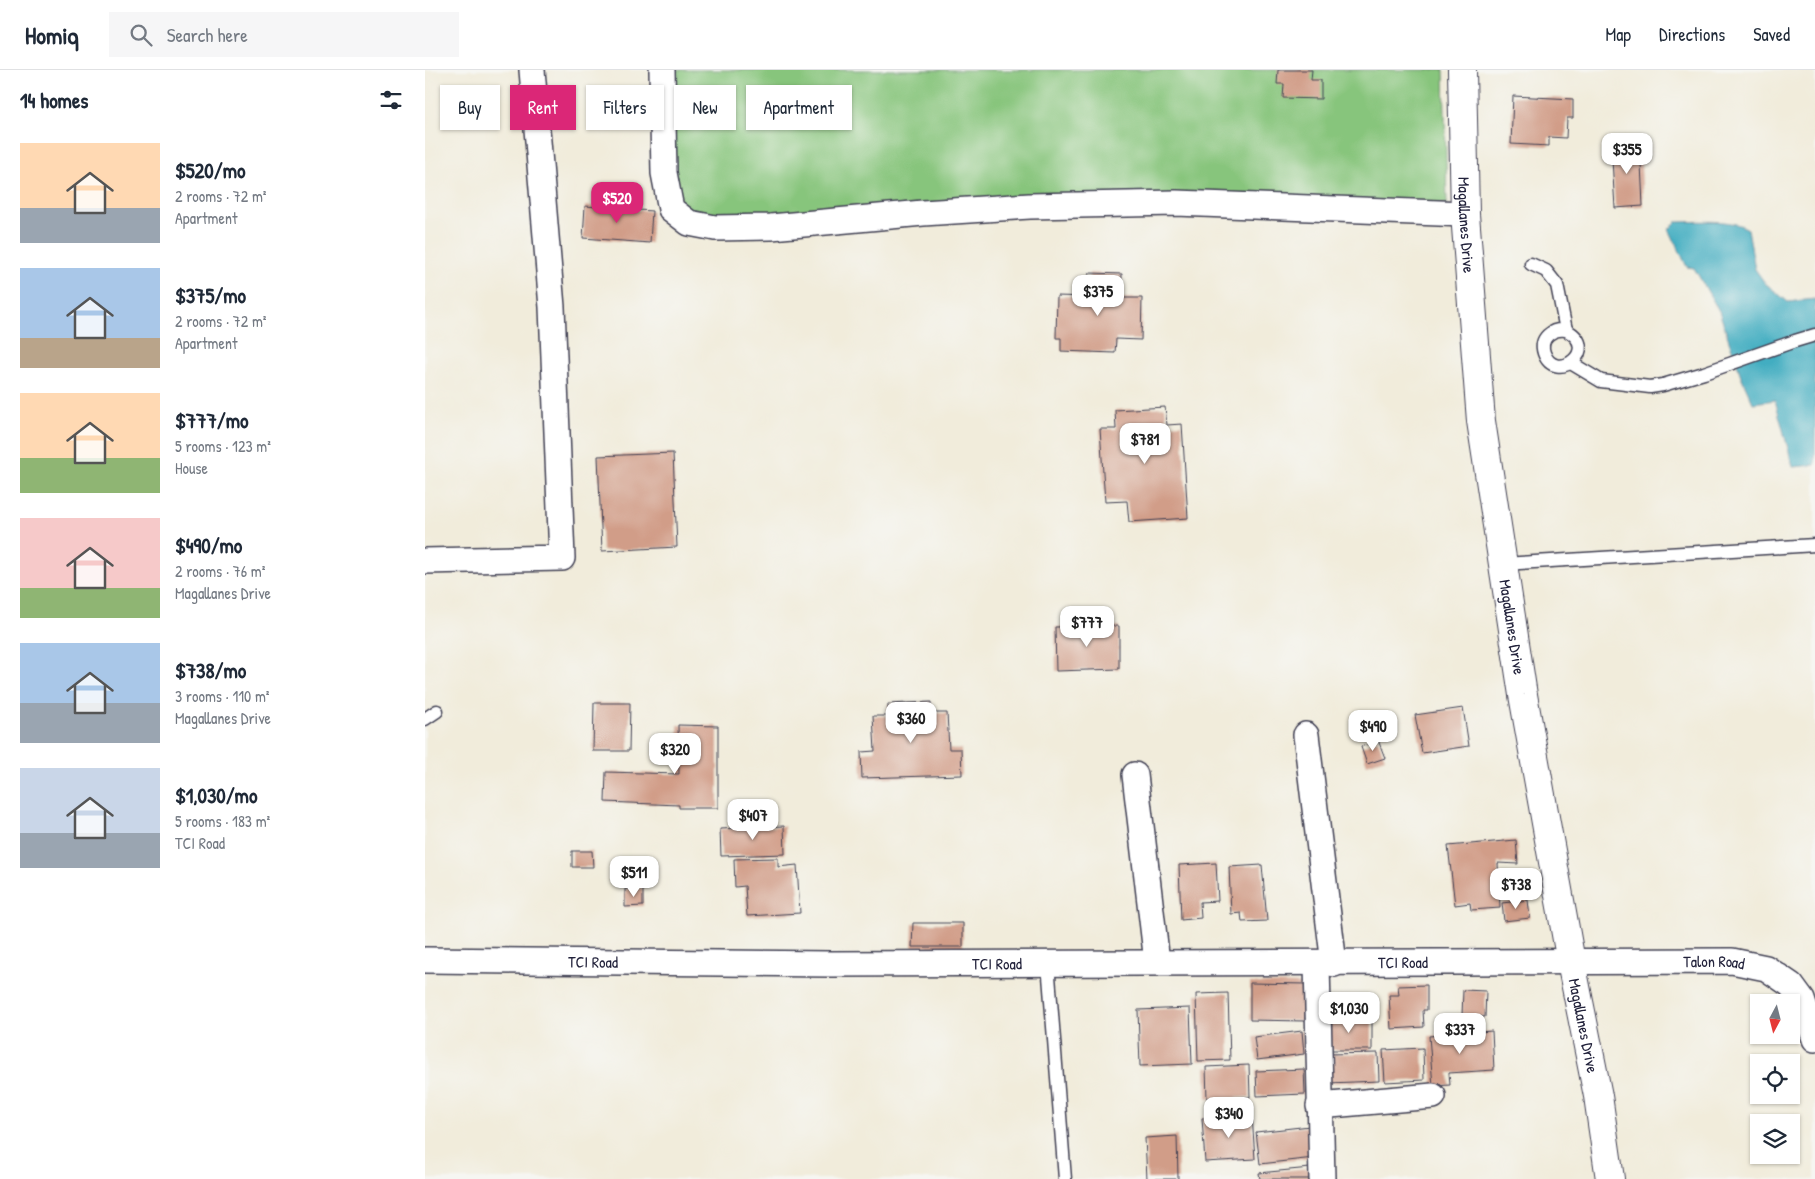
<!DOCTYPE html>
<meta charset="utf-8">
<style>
:root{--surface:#fff;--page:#f6f6f7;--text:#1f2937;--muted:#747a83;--line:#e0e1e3;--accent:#db2777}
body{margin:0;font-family:"Patrick Hand",sans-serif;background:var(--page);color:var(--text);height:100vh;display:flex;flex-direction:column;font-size:19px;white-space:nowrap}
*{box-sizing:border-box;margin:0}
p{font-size:16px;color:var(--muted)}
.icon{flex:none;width:28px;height:28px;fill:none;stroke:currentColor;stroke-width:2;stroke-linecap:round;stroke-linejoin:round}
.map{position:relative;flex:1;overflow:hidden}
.side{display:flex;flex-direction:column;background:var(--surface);width:425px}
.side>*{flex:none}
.top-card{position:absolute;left:15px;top:15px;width:475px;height:45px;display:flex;gap:10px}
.needle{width:32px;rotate:187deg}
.controls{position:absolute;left:1325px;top:924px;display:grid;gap:10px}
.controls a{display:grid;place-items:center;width:50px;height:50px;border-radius:0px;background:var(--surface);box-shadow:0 1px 4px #0004;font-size:25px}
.price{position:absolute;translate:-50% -42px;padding:0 11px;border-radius:10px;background:#fff;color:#222;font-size:16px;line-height:32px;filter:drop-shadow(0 1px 2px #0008)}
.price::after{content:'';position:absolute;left:50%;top:30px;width:15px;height:11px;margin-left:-8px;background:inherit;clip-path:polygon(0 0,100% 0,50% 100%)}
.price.on{background:var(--accent);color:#fff}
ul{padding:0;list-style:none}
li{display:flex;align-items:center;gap:15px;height:125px;padding:0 20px}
li span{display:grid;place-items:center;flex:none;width:140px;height:100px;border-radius:0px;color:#555}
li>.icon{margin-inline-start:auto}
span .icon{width:60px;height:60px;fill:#fffc;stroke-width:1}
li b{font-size:21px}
h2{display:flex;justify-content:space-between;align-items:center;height:60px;padding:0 20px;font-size:21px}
.pill{padding:0 18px;border-radius:0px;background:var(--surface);box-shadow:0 1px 4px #0004;font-size:18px;line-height:45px}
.pill.on{background:var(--accent);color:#fff}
header{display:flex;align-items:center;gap:30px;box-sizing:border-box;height:70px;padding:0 25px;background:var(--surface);border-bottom:1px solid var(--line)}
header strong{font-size:24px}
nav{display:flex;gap:28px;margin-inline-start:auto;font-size:18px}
.search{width:350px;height:45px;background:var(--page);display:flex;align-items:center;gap:12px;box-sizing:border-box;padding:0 18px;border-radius:0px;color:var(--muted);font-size:19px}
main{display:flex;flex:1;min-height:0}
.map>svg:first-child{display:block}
.green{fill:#87c57c;stroke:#54745c}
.water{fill:#42adc1;stroke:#32687e}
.building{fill:#d19d88}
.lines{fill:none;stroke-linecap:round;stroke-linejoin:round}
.lane-casing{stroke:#414053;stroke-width:15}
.street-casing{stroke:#414053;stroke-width:28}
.secondary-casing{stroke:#414053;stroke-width:30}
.lane{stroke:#fff;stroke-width:12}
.street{stroke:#fff;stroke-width:25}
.secondary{stroke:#fff;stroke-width:28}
.labels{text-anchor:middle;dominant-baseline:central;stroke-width:4;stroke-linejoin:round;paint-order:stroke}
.street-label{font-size:16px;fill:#22223b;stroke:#f6f6f2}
</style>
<header>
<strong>Homiq</strong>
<div class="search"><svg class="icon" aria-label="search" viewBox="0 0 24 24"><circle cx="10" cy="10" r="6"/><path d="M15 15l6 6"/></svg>Search here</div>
<nav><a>Map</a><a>Directions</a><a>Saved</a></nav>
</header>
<main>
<section class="side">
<h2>14 homes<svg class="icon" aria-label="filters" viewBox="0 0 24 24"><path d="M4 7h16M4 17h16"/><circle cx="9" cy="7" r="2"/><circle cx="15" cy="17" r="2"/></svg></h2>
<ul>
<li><span style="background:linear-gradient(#ffd9b3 65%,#9aa5b1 0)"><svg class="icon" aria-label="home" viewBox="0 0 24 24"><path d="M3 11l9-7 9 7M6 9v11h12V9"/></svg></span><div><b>$520/mo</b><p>2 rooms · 72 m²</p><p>Apartment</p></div></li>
<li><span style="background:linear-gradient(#a9c7e8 70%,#b9a48a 0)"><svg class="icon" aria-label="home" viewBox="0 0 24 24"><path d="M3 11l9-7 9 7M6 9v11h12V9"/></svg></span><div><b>$375/mo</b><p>2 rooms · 72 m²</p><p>Apartment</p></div></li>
<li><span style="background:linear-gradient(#ffd9b3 65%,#8fb573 0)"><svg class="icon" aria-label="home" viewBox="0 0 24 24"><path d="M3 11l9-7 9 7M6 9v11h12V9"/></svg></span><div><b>$777/mo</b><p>5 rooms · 123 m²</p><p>House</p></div></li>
<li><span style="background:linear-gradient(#f6c9c9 70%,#8fb573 0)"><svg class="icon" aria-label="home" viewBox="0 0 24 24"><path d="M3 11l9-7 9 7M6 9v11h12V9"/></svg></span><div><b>$490/mo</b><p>2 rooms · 76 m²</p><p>Magallanes Drive</p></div></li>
<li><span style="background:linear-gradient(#a9c7e8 60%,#9aa5b1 0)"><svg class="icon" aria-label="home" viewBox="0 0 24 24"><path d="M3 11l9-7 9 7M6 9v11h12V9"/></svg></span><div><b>$738/mo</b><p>3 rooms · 110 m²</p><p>Magallanes Drive</p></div></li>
<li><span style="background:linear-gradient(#c9d6e8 65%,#9aa5b1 0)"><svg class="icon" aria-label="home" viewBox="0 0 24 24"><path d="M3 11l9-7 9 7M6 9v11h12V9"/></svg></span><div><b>$1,030/mo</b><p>5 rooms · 183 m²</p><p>TCI Road</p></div></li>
</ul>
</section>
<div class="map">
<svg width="1390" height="1109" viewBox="0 0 1390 1109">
<rect width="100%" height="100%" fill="#f6f6f2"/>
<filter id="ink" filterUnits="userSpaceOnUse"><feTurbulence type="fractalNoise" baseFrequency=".02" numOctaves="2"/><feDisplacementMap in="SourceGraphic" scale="10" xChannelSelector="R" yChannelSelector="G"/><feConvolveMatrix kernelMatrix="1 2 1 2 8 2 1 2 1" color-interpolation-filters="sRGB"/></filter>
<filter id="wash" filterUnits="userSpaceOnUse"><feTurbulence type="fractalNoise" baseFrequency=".0096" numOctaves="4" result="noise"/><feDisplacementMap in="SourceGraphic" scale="20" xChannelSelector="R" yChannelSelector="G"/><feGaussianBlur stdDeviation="1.12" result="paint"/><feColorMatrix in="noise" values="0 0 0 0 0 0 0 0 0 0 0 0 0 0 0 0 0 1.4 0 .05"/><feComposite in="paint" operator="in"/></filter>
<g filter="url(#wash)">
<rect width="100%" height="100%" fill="#f1ecdb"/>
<path class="green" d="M246 0H1019L1022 134 292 151 265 142 252 129Z"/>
<path class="water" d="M1251 152C1271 152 1306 148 1323 159L1330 199 1340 213 1363 232 1390 229V395L1368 397 1350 330 1328 333 1316 306 1294 241 1269 198 1262 197 1244 159Z"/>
<g id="blocks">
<g class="building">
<path d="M853 0H887L886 10H896V29L858 28 859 14H852Z"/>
<path d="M1088 26 1148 29V48H1142L1141 68 1124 67V76L1086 74Z"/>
<path d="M1215 72 1218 136 1190 138 1186 73Z"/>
<path d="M160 136 227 141 225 173 158 168Z"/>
<path d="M664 203 697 204 696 228H717L716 270 691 269 690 283 636 281V268H631L632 226 664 227Z"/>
<path d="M740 337 742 355 757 354 763 448 704 452 702 431 680 432 675 359H691L690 340Z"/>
<path d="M248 383 252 477 177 481 173 386Z"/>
<path d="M694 556V599L631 601 630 557Z"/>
<path d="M506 632V643H522L524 679H536L537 705 437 708 436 682 450 681 448 646H463V634Z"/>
<path d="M169 633H205L204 681H168Z"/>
<path d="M1038 638 1044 676 997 683 990 645Z"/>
<path d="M253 655 293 656V738H254V735L180 732 181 702 254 704Z"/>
<path d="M953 670 960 688 942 694 936 677Z"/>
<path d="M359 756 360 784 296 786 295 759Z"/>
<path d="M1091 770 1093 794 1073 793 1075 838 1046 840 1045 833 1030 835 1023 776Z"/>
<path d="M147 781H167L168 797H147Z"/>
<path d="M353 788V797L372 795 375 843 322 846 320 816 310 817 309 789Z"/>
<path d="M791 793 793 831 775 832 776 848 756 850 754 795Z"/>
<path d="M837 795 842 851 817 852 816 843 806 844 804 797Z"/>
<path d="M218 818V836L200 837V819Z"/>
<path d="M1103 830 1105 848 1079 851 1077 833Z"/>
<path d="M488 853H538V877H487Z"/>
<path d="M825 913 881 914 880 951 825 950Z"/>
<path d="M1002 915V940H998L999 957 966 959 964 925H974L973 916Z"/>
<path d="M1038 920 1061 921 1060 947 1037 946Z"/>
<path d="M803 923 805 990 773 991 771 924Z"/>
<path d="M765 938 767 994 715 996 713 940Z"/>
<rect x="900" y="948" width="47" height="32"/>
<path d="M877 961 879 984 832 990 829 967Z"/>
<path d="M1067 961 1069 1000 1024 1003 1025 1015 1008 1016 1004 966Z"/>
<path d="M998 978 999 1010 960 1012 958 980Z"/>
<path d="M953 983 954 1011 903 1013 902 984Z"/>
<path d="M824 995 825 1027 782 1029 781 997Z"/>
<path d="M879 999 880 1024 832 1026 831 1001Z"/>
<path d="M827 1045 830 1089 780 1092 777 1048Z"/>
<path d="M885 1056 889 1088 835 1094 831 1062Z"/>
<path d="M752 1066 753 1109H722L720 1068Z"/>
<path d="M885 1098 886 1109H835L834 1103Z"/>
</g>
</g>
</g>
<g filter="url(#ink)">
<use href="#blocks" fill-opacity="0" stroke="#414053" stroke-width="1"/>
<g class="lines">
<defs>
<g id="lane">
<path d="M1106 194 1121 201 1132 215 1141 260C1178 279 1130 315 1119 283 1114 268 1127 258 1141 260"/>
<path d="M1146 293 1176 311 1225 317 1238 315 1279 303 1370 271 1390 265"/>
<path d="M1078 494 1390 475"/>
<path d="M0 649 12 641"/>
<path d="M623 893 640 1109"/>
</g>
<g id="street">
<path d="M237 0 239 103 246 139 264 153 290 158 346 157 498 143 605 136 751 133 1040 144"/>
<path d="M0 491 137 488 127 237 107 0"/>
<path d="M881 665 909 894"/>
<path d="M710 705 732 892"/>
<path id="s1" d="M0 890 406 894 1307 891 1341 898 1366 915 1377 930 1390 969"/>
<path d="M892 894 897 1109"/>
<path d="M894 1036 1008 1026"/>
</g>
<g id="secondary">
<path id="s2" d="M1037 0 1040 144 1056 351 1098 625 1146 892 1173 1026 1185 1109"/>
</g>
</defs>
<use href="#lane" class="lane-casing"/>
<use href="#street" class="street-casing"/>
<use href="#secondary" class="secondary-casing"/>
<use href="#lane" class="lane"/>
<use href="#street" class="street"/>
<use href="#secondary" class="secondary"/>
</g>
</g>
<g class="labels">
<g class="street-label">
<text stroke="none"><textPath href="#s2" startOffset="155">Magallanes Drive</textPath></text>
<text stroke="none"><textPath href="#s2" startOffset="560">Magallanes Drive</textPath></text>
<text stroke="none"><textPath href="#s1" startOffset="168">TCI Road</textPath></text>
<text stroke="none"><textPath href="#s1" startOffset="572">TCI Road</textPath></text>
<text stroke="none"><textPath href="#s1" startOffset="978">TCI Road</textPath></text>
<text stroke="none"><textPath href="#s1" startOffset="1289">Talon Road</textPath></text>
<text stroke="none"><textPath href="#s2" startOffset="965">Magallanes Drive</textPath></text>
</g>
</g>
</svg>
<div class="controls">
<a><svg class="needle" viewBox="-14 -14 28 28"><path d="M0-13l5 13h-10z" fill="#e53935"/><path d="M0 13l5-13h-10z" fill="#747a83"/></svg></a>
<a><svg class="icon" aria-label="locate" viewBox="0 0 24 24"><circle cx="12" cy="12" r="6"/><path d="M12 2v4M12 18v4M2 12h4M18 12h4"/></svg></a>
<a><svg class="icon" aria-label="layers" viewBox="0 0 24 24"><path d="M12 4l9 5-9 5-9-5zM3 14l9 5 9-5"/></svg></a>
</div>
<b class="price" style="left:1202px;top:105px">$355</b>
<b class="price on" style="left:192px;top:154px">$520</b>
<b class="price" style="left:673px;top:247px">$375</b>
<b class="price" style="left:720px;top:395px">$781</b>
<b class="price" style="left:662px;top:578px">$777</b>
<b class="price" style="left:486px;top:674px">$360</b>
<b class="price" style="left:948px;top:682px">$490</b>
<b class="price" style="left:250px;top:705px">$320</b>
<b class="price" style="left:328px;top:771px">$407</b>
<b class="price" style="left:209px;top:828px">$511</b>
<b class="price" style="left:1091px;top:840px">$738</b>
<b class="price" style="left:924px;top:964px">$1,030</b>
<b class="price" style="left:1035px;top:985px">$337</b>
<b class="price" style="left:804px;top:1069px">$340</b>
<div class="top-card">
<a class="pill">Buy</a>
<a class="pill on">Rent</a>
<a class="pill">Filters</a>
<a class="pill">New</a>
<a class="pill">Apartment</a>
</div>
</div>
</main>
